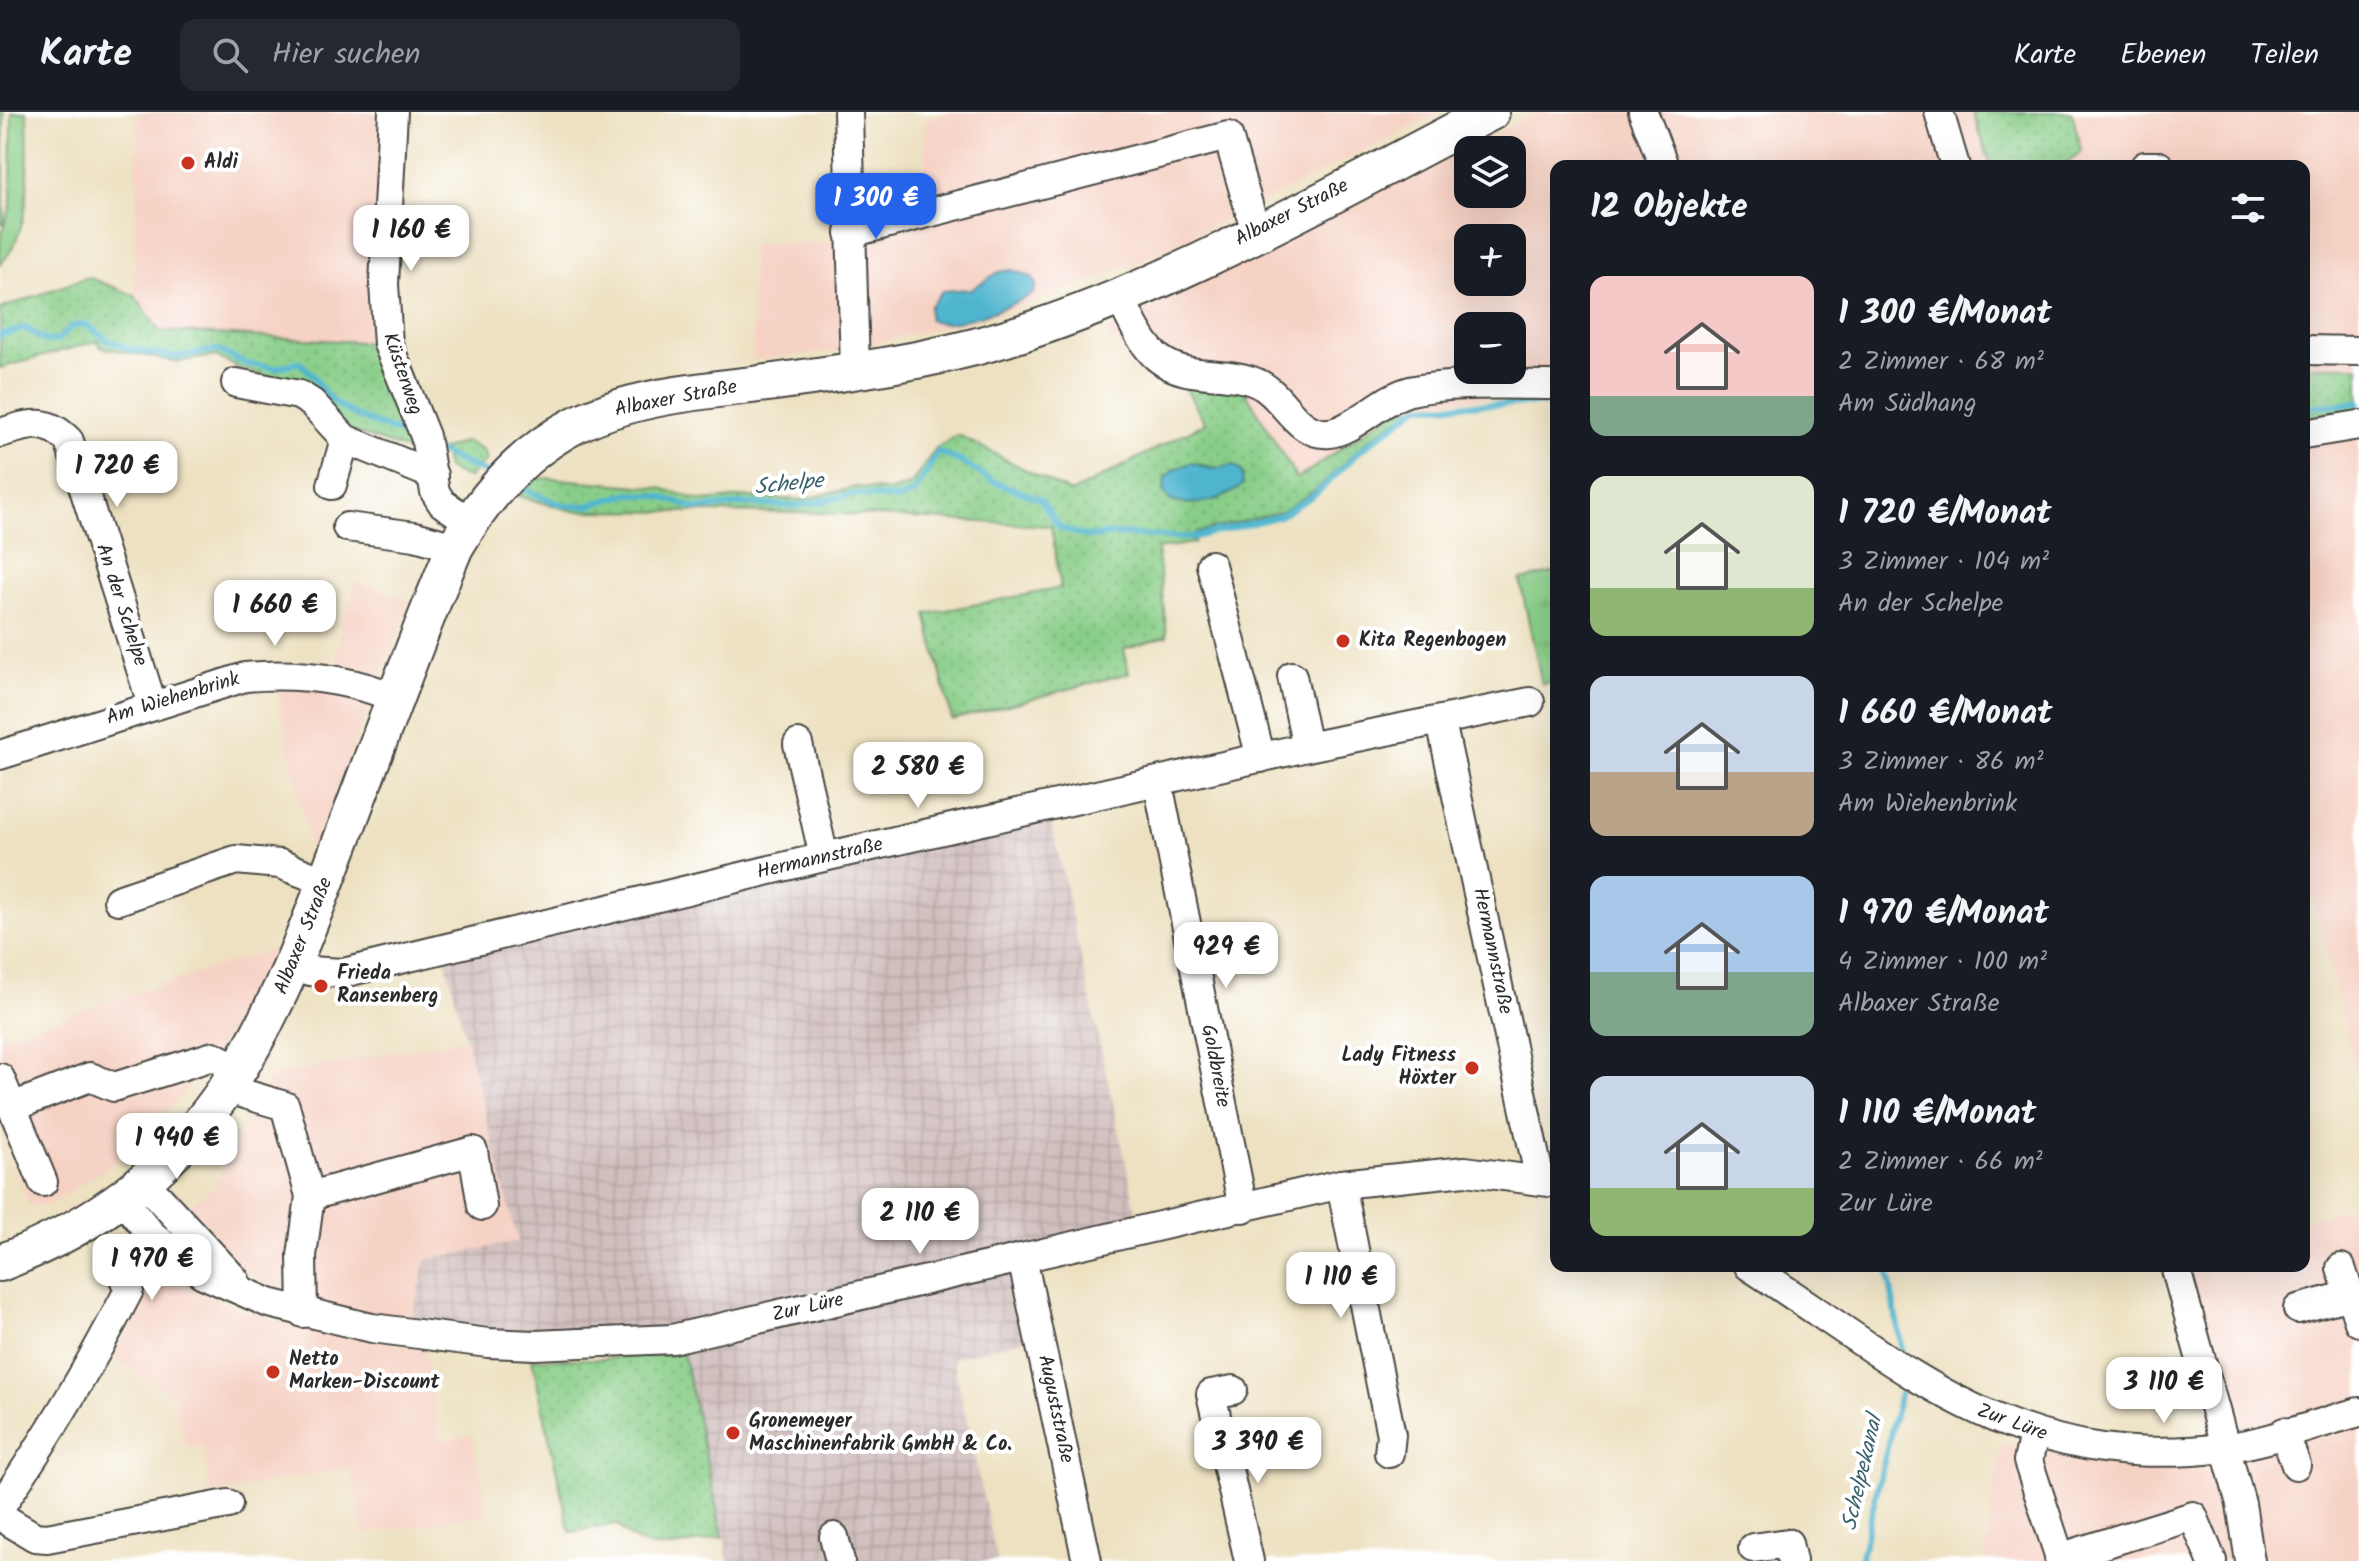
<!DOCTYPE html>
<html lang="de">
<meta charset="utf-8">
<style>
:root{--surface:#171b24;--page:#242831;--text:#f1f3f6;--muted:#9ea1a6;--line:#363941;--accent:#2563eb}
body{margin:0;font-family:Kalam,sans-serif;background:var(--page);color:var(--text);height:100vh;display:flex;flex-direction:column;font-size:30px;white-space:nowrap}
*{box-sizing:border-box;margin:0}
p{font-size:26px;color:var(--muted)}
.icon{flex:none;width:44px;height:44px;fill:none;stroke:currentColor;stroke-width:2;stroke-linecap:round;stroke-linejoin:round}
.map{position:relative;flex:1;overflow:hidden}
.side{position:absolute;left:1550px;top:48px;width:760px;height:1112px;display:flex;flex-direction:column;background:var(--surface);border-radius:16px;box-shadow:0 8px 32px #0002}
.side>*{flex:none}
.controls{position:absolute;left:1454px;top:24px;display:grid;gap:16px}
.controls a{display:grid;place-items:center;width:72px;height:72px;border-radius:16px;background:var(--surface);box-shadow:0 8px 32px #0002;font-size:40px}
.price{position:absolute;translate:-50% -68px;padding:0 18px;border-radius:16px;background:#fff;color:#222;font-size:26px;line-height:52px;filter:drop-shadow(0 2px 4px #0008)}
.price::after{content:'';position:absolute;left:50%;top:48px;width:24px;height:18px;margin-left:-12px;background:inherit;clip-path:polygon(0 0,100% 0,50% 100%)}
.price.current{background:var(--accent);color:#fff}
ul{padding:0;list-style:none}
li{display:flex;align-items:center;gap:24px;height:200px;padding:0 40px}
li span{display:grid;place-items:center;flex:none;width:224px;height:160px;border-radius:16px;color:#555}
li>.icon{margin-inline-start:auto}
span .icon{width:96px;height:96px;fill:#fffc;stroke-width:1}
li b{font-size:34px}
h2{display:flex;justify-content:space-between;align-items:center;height:96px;padding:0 40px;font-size:34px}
header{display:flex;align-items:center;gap:48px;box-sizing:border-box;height:112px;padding:0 40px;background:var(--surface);border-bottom:2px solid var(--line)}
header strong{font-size:38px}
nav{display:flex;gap:44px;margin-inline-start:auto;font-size:28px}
.search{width:560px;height:72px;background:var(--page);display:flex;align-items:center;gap:20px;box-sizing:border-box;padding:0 28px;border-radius:16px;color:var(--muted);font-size:30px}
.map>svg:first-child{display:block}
.built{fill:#f6d2c4;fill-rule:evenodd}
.industrial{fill:url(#industrial-grid)}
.grass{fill:url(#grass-dots);stroke:#5a7c5a;stroke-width:2;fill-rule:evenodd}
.park{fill:url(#park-tufts);stroke:#5a7c5a;stroke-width:2}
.garden{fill:#89ce88;stroke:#5a7c5a;stroke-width:2}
.water{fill:#50b5cf;stroke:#3e707d;stroke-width:2}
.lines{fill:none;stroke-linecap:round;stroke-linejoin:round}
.stream{stroke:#50b5cf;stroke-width:6}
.minor-casing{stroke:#484642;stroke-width:32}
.major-casing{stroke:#484642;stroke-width:40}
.minor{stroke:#fff;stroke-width:28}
.major{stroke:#fff;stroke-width:36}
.poi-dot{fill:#c8321e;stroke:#fff;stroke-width:3}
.labels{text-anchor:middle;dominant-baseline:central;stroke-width:8;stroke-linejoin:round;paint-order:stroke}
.poi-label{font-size:20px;font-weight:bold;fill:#2b2b2b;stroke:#fff;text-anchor:start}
.street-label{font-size:20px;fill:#2b2b2b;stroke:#fff}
.water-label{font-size:22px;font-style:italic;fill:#3a626d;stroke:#fff}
</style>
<header>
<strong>Karte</strong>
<div class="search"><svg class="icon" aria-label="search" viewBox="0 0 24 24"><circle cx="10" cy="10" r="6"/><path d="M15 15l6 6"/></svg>Hier suchen</div>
<nav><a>Karte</a><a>Ebenen</a><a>Teilen</a></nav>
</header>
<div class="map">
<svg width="2359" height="1449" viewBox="0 0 2359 1449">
<defs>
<pattern id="industrial-grid" width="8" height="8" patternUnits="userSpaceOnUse" patternTransform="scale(2)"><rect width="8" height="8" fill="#d1bfbe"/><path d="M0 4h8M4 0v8" fill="none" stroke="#b4a4a3"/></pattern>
<pattern id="grass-dots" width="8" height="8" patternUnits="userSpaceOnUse" patternTransform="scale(2)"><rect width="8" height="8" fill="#89ce88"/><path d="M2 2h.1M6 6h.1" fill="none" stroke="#76b176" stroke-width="1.8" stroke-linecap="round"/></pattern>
<pattern id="park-tufts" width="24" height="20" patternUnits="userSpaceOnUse" patternTransform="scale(2)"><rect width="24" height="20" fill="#89ce88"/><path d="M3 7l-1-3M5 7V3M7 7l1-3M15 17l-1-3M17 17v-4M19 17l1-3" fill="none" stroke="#76b176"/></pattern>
</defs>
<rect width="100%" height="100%" fill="#fff"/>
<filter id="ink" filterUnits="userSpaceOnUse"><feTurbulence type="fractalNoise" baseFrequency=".0125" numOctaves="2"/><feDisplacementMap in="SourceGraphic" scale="16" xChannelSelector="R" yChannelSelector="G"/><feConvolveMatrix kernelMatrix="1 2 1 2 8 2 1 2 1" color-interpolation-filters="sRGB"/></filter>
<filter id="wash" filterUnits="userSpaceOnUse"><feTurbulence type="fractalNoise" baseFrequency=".006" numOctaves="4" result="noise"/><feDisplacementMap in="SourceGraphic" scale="32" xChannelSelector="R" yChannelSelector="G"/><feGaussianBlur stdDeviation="1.8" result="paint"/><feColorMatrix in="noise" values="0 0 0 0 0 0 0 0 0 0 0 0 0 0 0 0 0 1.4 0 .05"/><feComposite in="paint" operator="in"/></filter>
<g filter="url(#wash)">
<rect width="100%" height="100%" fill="#ede1c1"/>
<g class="built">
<path d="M138 0H384L376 231 158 219 134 183Z"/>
<path d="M951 0H1441L1173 134 1111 161 996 202 850 237 753 248 751 132 847 130V84L925 70V7Z"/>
<path d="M1539 0H2359V971L2307 761H2304V54H1556V284L1407 290 1296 368 1244 277 1185 275 1102 221ZM1468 38H1512V82H1468ZM1468 126H1512V170H1468ZM1468 214H1512V258H1468Z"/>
<path d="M357 469 409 489 312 743 275 569 333 572 342 509Z"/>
<path d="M278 835 267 859 210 950 165 1002 108 1055 46 1094H29L0 1013V925Z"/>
<path d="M467 926 519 1129 426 1148 411 1211 288 1185 264 1174 237 1151 188 1092 213 1076 271 964Z"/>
<path d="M2359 1093V1449H1984L2001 1330 2101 1351 2208 1360 2226 1310 2179 1154H2304V1108Z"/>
<path d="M164 1165 241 1199 329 1220 425 1237 440 1329 472 1323 489 1402 362 1422 350 1355 211 1382 203 1335 185 1333 173 1284 113 1246 149 1183 151 1167Z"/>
</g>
<g class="industrial">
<path d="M1050 704 1138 1107 669 1219 534 1226 411 1211 426 1148 518 1129 445 846Z"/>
<path d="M1017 1159 1031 1226 953 1246 997 1449H729L683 1241 850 1197Z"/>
</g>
<g class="grass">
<path d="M1973 0H2072L2081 39C2065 63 2017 54 1991 54Z"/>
<path d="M88 165 134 183 159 219 376 231 415 341 348 318 299 274 239 256 216 244 176 250 101 235 98 229 0 256V197Z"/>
<path d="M2304 254H2359V305L2304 313Z"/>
<path d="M1185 275 1244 277 1297 367 1407 290 1411 298 1371 325 1317 377 1281 400 1195 421 1194 431 1157 437 1167 524 1124 537 1129 561 952 608 926 502 1061 476 1051 414 824 401 573 399 518 384 536 367 548 366 661 376 702 389 746 385 800 388 856 375 892 379 911 372 936 336 958 323 1071 381 1205 311ZM1191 351 1242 360V372L1165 380V367Z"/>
<path d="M466 329 483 339 487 347 468 366 447 357 443 337Z"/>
<path d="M683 1241 723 1425C679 1433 645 1449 617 1412L570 1420 532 1247H602Z"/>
</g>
<path class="park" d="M1556 460V569L1542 572 1520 468Z"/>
<g class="garden">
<rect x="0" y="0" width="4" height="111"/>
<path d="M12 0H27C27 49 36 114 0 153V127L11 93Z"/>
</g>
<g class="water">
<path d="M1011 158 1032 165 1036 173 1034 181C1015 193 948 220 929 207V195L942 179 971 177 999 160Z"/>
<path d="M1191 351 1212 357 1233 353 1242 360 1243 372C1227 388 1193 396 1171 389L1164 380 1165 367 1175 357Z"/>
</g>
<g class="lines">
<g class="stream">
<path d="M0 223 26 216 45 229 58 228 72 214 86 212 107 228 133 238 176 245 217 238 247 252 276 256 298 250C317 263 317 275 330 287 354 308 389 315 417 328"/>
<path d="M2304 295 2359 291"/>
<path d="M437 339 493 364"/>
<path d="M514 373 562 393 587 394 628 382 658 384 698 397 742 392 798 394 855 382 900 387 915 380 938 340 962 350 992 369 1040 387 1060 416 1088 425 1117 422 1191 426 1280 404 1317 381 1362 337 1419 294 1556 291"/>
<path d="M1887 1154 1902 1239"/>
<path d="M1860 1449 1900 1282"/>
</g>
</g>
</g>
<g filter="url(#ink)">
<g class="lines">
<defs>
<g id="minor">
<path d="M393 0 384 172 388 232 425 324 435 380 442 391 470 410"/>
<path d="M848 0 855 259"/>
<path d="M1643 0 1664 54"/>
<path d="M1939 0 1955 54"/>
<path d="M2145 54H2159"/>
<path d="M850 121 1228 24 1256 120"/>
<path d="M1120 184C1128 203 1142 233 1158 246 1186 269 1226 257 1257 271 1285 283 1295 324 1329 321 1353 319 1382 286 1410 279 1451 270 1513 273 1556 273"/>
<path d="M2304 238 2359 239"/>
<path d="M236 271 299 283 312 291 345 327 433 363"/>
<path d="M0 321C30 312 46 305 69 329L152 592"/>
<path d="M2304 322 2359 313"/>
<path d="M332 373 345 327"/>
<path d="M347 415 415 424 455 435"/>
<path d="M1211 453 1261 646"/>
<path d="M1292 564 1307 635"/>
<path d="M1441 610 1540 1068"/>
<path d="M798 632 824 745"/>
<path d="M0 643 245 565C298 560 346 566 396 586"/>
<path d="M1158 671 1243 1096"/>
<path d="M118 788 236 748 280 752 326 770"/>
<path d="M294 853 310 859 343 861 824 745 1307 635 1530 590"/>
<path d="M0 966 43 1070"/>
<path d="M228 977 285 994 310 1084 302 1144 303 1201"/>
<path d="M12 995 90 965 114 975 213 944 240 958"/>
<path d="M144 1070 235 1168"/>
<path d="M1341 1072 1391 1323 1389 1341"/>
<path d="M310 1084 473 1039 482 1094"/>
<path d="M122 1087 151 1122 177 1144 203 1162 269 1191 372 1216 488 1231 535 1233 672 1227 1341 1072 1465 1059 1556 1071"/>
<path d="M1022 1146 1087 1449"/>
<path d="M1749 1154C1911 1259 2014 1361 2224 1336 2269 1330 2315 1312 2359 1300"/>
<path d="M2175 1154 2241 1392 2250 1449"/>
<path d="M2341 1156 2359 1210"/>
<path d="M2298 1197 2350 1183"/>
<path d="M1233 1278 1211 1282 1249 1449"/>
<path d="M2284 1320 2296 1353"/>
<path d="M2034 1322 2028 1349 2061 1449"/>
<path d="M0 1395C48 1325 90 1254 129 1178L123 1164"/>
<path d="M0 1404 35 1425 47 1426 228 1392"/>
<path d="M834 1425 840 1449"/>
<path d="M1753 1436 1788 1431 1792 1449"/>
<path d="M2059 1446 2193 1404 2212 1449"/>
</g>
<path id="major" d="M0 1151C207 1072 266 928 339 735 377 635 413 534 455 435 484 385 524 339 577 312 634 284 697 280 759 272 841 261 923 251 1003 227 1174 175 1333 81 1491 0"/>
</defs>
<use href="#minor" class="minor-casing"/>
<use href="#major" class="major-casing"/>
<use href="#minor" class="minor"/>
<use href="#major" class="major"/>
</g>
</g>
<g class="poi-dot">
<circle cx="188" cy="51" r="8"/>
<circle cx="1343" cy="529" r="8"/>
<circle cx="321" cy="874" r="8"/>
<circle cx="1472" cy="956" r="8"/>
<circle cx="273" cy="1260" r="8"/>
<circle cx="733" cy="1321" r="8"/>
</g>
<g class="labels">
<g class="poi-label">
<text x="204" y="51">Aldi</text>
<text x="1359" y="529">Kita Regenbogen</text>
<text x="337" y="862">Frieda<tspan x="337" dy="23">Ransenberg</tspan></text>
<text x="1456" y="944" text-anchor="end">Lady Fitness<tspan x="1456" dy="23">Höxter</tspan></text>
<text x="289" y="1248">Netto<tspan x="289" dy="23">Marken-Discount</tspan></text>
<text x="749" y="1310">Gronemeyer<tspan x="749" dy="23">Maschinenfabrik GmbH &amp; Co.</tspan></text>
</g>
<g class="street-label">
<text transform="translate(1292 101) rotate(-27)">Albaxer Straße</text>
<text transform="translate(402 262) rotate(71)">Küsterweg</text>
<text transform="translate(676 287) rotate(-11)">Albaxer Straße</text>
<text transform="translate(121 493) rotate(72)">An der Schelpe</text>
<text transform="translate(173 587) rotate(-17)">Am Wiehenbrink</text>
<text transform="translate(820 747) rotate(-13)">Hermannstraße</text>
<text transform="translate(304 824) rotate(-68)">Albaxer Straße</text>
<text transform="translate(1492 839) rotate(78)">Hermannstraße</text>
<text transform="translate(1215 954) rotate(79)">Goldbreite</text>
<text transform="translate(808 1196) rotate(-13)">Zur Lüre</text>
<text transform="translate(1055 1297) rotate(78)">Auguststraße</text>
<text transform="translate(2012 1311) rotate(20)">Zur Lüre</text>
</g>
<g class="water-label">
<text transform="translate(789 373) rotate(-6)">Schelpe</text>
<text transform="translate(1863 1361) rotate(-77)">Schelpekanal</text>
</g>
</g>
</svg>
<div class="controls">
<a><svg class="icon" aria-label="layers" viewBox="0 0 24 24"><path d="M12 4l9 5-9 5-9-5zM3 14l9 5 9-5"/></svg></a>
<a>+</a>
<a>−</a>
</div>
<b class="price current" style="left:876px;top:129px">1 300 €</b>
<b class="price" style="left:411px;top:161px">1 160 €</b>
<b class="price" style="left:117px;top:397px">1 720 €</b>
<b class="price" style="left:275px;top:536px">1 660 €</b>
<b class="price" style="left:918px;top:698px">2 580 €</b>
<b class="price" style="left:1226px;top:878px">929 €</b>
<b class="price" style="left:177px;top:1069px">1 940 €</b>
<b class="price" style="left:920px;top:1144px">2 110 €</b>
<b class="price" style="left:152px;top:1190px">1 970 €</b>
<b class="price" style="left:1341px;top:1208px">1 110 €</b>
<b class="price" style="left:2164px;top:1313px">3 110 €</b>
<b class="price" style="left:1258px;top:1373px">3 390 €</b>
<section class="side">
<h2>12 Objekte<svg class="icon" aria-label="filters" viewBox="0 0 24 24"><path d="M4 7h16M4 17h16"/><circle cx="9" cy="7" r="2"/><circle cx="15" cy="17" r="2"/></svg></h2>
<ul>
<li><span style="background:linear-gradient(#f6c9c9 75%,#7fa58c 0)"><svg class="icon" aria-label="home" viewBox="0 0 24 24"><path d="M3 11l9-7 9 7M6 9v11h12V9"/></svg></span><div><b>1 300 €/Monat</b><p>2 Zimmer · 68 m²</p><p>Am Südhang</p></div></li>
<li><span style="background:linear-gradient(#dfe7d0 70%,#8fb573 0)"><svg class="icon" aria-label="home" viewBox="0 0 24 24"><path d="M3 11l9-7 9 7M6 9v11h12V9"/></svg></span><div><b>1 720 €/Monat</b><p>3 Zimmer · 104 m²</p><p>An der Schelpe</p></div></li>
<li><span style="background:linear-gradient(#c9d6e8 60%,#b9a48a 0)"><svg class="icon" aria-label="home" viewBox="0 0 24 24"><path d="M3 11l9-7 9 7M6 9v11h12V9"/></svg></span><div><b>1 660 €/Monat</b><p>3 Zimmer · 86 m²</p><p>Am Wiehenbrink</p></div></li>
<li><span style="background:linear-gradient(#a9c7e8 60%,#7fa58c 0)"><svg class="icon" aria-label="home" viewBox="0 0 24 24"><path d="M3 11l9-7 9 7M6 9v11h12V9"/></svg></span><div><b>1 970 €/Monat</b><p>4 Zimmer · 100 m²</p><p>Albaxer Straße</p></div></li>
<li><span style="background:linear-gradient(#c9d6e8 70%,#8fb573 0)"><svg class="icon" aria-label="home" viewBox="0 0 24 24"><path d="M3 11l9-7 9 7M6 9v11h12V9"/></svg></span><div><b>1 110 €/Monat</b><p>2 Zimmer · 66 m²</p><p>Zur Lüre</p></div></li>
</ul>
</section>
</div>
